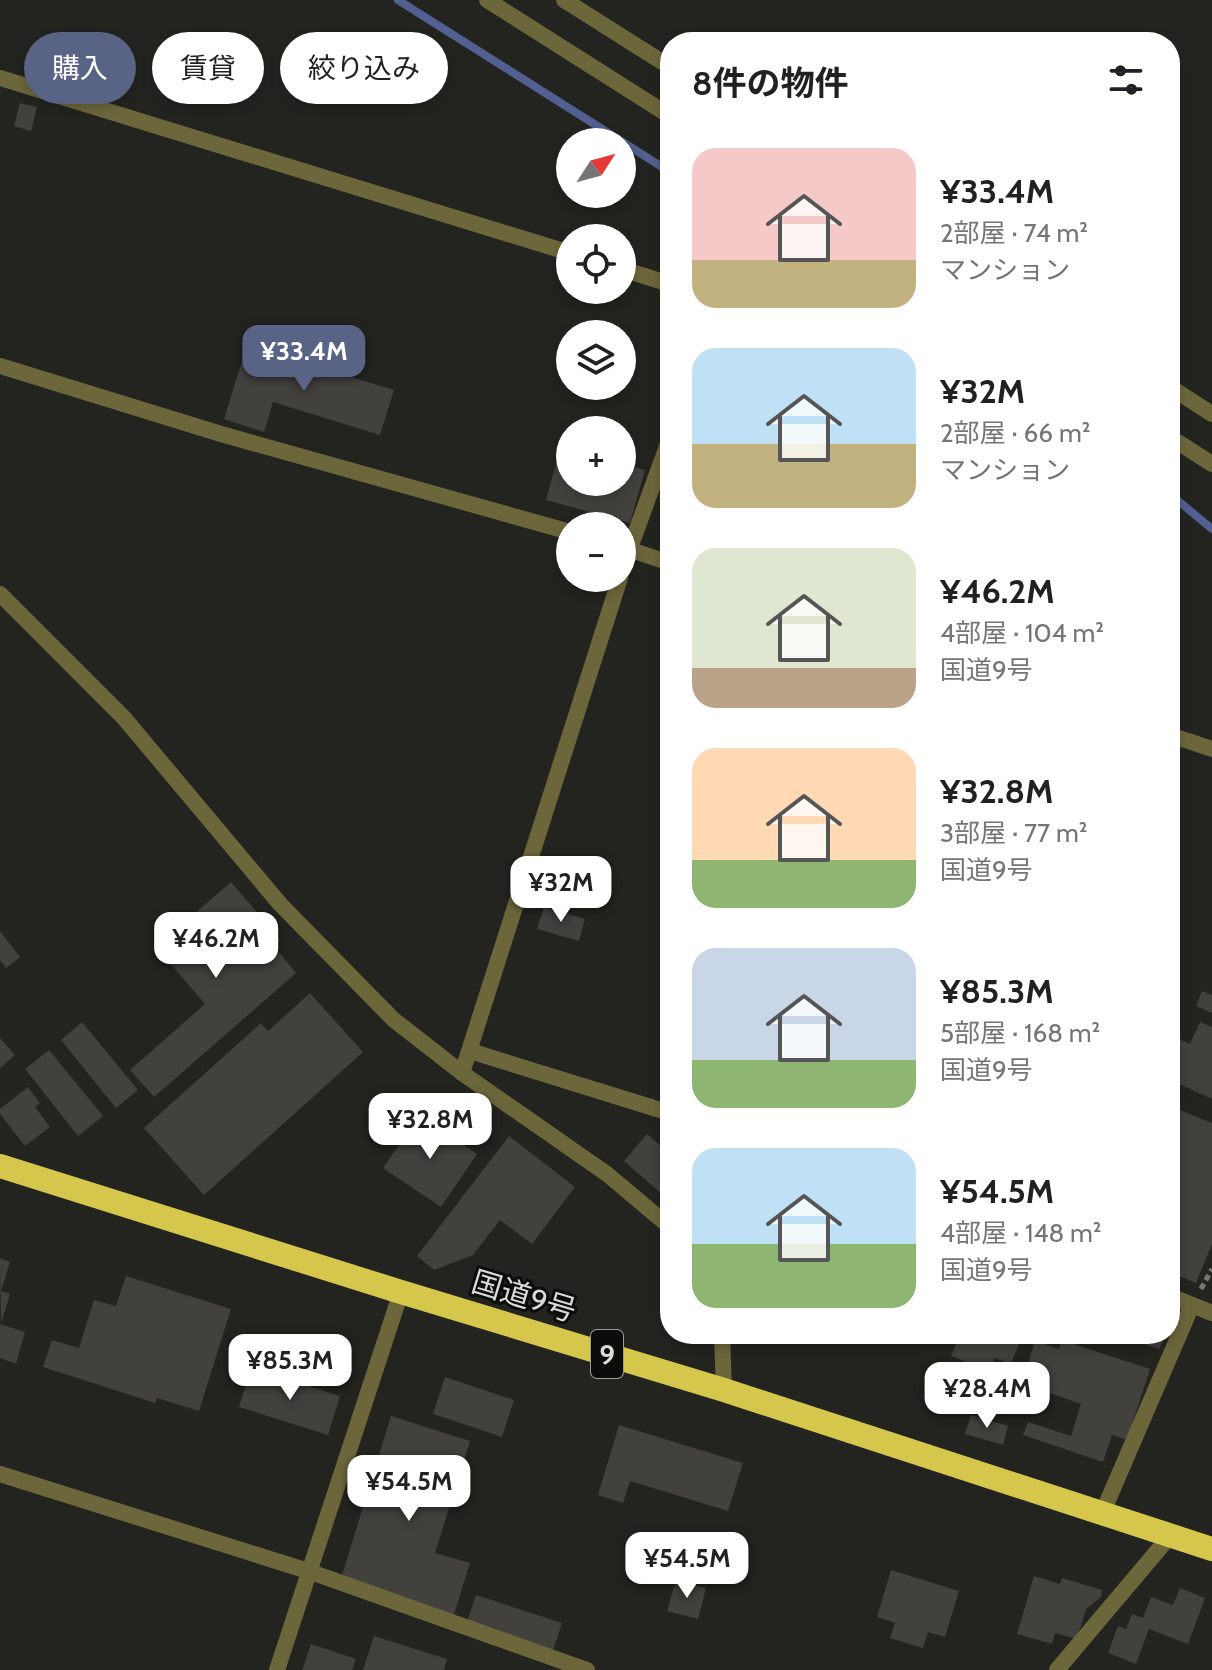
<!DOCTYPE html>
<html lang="ja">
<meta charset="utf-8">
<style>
:root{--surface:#fff;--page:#f6f6f6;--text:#202124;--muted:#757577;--accent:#596386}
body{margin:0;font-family:Cabin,"Noto Sans JP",sans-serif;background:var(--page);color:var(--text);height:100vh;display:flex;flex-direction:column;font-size:30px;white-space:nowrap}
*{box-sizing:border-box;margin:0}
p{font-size:26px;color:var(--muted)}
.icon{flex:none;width:44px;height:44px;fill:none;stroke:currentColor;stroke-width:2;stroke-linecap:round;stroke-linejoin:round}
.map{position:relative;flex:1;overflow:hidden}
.details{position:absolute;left:660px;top:32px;width:520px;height:1312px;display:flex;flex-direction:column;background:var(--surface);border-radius:32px;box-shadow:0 4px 12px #0003}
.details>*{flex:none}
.top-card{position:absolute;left:24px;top:32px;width:516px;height:72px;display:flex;gap:16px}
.needle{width:52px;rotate:54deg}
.tools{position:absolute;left:556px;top:128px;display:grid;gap:16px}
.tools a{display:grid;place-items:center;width:80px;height:80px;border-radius:50%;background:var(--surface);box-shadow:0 4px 12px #0003;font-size:40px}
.price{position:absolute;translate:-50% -68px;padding:0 18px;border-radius:16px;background:#fff;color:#222;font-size:26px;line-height:52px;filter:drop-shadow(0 2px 4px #0008)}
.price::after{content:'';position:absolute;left:50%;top:48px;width:24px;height:18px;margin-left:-12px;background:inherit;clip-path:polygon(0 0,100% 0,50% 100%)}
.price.current{background:var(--accent);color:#fff}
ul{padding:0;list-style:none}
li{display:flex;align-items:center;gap:24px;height:200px;padding:0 32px}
li span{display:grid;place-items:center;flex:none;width:224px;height:160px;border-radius:24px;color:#555}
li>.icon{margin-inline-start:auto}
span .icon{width:96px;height:96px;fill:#fffc;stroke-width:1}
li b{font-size:34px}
h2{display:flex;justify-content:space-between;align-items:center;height:96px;padding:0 32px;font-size:34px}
.chip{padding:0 28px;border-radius:36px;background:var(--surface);box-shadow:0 4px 12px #0003;font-size:28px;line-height:72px}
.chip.current{background:var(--accent);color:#fff}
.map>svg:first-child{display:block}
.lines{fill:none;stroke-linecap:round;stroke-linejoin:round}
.stream{stroke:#515f91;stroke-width:8}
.building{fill:#42413d}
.path{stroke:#787874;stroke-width:5;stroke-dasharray:6 4;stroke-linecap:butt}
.street{stroke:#6c673b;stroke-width:16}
.highway{stroke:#d5c74c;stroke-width:24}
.labels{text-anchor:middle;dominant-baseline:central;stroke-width:6;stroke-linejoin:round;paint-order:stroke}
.shield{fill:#0c0c0b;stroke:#9d9d9a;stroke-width:2}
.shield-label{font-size:28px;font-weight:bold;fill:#dbdbd8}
.street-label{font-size:30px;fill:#dbdbd8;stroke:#0c0c0b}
</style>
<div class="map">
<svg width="1212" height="1670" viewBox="0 0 1212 1670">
<rect width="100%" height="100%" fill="#23231f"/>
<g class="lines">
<g class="stream">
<path d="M398 0 670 172"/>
<path d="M1170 494 1212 529"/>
</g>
</g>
<g class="building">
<path d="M20 103 37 107 31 131 14 126Z"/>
<path d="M247 345 394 390 380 435 273 402 264 432 224 419Z"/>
<path d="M561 446 570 449V482H622V464L645 470 630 523 546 500Z"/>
<path d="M231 882 280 939 273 945 296 973 154 1097 130 1070 205 1004 156 947Z"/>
<path d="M544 907 585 919 579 941 537 929Z"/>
<path d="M0 931 20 957 6 968 0 960Z"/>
<path d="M1202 991 1212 995V1013L1196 1006Z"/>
<path d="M310 993 363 1052 204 1195 144 1128 261 1023 268 1031Z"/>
<path d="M82 1022 138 1090 116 1108 61 1040Z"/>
<path d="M1200 1022 1212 1027V1099L1173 1081 1179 1069 1170 1065V1049L1175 1037 1190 1044Z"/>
<path d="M0 1038 15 1055 0 1068Z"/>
<path d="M49 1050 103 1116 78 1136 25 1069Z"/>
<path d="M28 1087 40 1103 35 1107 50 1127 25 1146 0 1114V1109Z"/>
<path d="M439 1097 457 1107 447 1125 430 1115Z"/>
<path d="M1170 1106 1212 1123V1244L1196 1283 1170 1272Z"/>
<path d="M420 1114 477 1154 441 1207 383 1168Z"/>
<path d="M647 1134 670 1154V1201L624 1161Z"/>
<path d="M509 1136 575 1187 532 1244 500 1220 473 1255 434 1270 417 1256Z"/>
<path d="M0 1258 10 1262 1 1291 10 1294 1 1324Z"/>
<path d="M126 1276 231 1309 199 1411 157 1398 155 1403 43 1367 52 1340 79 1348 94 1300 116 1306Z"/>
<path d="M0 1324 25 1332 16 1364 0 1358Z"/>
<path d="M960 1334H1023L1011 1364 995 1358 989 1371 951 1356Z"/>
<path d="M1134 1334H1166L1159 1349 1132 1339Z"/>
<path d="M1061 1340 1150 1369 1127 1440 1112 1435 1103 1462 1023 1435 1028 1422 1071 1436 1081 1404 1041 1390 1043 1384 1024 1377 1035 1341 1059 1349Z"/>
<path d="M251 1368 340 1396 328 1435 239 1407Z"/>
<path d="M445 1377 514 1400 502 1437 433 1414Z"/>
<path d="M971 1415 1008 1426 1003 1445 965 1434Z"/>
<path d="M391 1416 470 1441 435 1553 470 1563 452 1621 339 1585Z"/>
<path d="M619 1425 743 1463 728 1511 630 1481 623 1503 598 1495Z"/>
<path d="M891 1570 959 1591 945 1637 928 1632 923 1648 890 1638 895 1623 877 1617Z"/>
<path d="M1034 1576 1060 1584 1062 1578 1102 1590 1101 1597 1086 1609 1077 1639 1055 1633 1052 1644 1017 1634Z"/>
<path d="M676 1580 706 1588 698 1619 667 1611Z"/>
<path d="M1180 1588 1205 1598 1188 1644 1149 1629 1136 1664 1108 1653 1118 1626 1126 1629 1132 1614 1143 1618 1151 1597 1173 1605Z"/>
<path d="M476 1595 562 1623 551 1657 465 1628Z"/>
<path d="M374 1636 447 1659 444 1670H363Z"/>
<path d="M311 1644 356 1659 352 1670H302Z"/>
</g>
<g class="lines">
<path class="path" d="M1201 1289 1212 1269"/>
<g class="street">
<path d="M487 0 670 116"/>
<path d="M564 0 670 67"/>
<path d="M0 78 570 253"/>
<path d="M622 269 670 284"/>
<path d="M0 366 221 434 570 532"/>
<path d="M1170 387 1212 414"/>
<path d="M1170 437 1212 464"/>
<path d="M622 547 670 563"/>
<path d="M622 570 670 438"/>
<path d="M0 594 124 718 280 904 394 1020 462 1073 607 1174 670 1227"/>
<path d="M1170 735 1212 749"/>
<path d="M470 1051 670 1113"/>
<path d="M462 1073 620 578"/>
<path d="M1170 1296 1212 1313"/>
<path d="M722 1334 724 1390"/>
<path d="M0 1474 308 1571 587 1670"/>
<path d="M1102 1514 1192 1305"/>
<path d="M277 1670 401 1292"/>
<path d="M1057 1670 1170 1536"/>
</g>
<path class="highway" d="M0 1166 401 1292 724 1390 1212 1549"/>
</g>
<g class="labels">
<rect class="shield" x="591" y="1330" width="32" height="48" rx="6"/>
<g class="shield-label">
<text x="607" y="1354">9</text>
</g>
<g class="street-label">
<text transform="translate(524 1296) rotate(17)">国道9号</text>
</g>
</g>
</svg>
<div class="tools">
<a><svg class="needle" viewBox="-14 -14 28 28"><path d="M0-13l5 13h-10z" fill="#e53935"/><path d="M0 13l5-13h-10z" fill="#757577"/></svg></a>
<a><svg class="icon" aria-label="locate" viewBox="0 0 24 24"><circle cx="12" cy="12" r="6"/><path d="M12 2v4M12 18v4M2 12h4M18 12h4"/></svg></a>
<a><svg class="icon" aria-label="layers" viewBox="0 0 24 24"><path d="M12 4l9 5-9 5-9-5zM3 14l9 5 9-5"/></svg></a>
<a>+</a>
<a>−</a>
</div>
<b class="price current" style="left:304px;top:393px">¥33.4M</b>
<b class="price" style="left:561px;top:924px">¥32M</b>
<b class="price" style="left:216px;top:980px">¥46.2M</b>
<b class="price" style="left:430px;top:1161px">¥32.8M</b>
<b class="price" style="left:290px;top:1402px">¥85.3M</b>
<b class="price" style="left:987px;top:1430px">¥28.4M</b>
<b class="price" style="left:409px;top:1523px">¥54.5M</b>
<b class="price" style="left:687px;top:1600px">¥54.5M</b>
<div class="top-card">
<a class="chip current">購入</a>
<a class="chip">賃貸</a>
<a class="chip">絞り込み</a>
</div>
<section class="details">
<h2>8件の物件<svg class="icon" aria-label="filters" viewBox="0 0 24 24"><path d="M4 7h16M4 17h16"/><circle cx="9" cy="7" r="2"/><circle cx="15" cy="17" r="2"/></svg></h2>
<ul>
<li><span style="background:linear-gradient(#f6c9c9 70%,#c2b280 0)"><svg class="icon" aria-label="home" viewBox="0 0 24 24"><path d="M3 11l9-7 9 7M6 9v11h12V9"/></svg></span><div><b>¥33.4M</b><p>2部屋 · 74 m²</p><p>マンション</p></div></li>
<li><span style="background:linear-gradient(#bfe0f5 60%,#c2b280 0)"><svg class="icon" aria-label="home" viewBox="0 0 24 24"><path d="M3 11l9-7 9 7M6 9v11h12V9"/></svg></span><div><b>¥32M</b><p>2部屋 · 66 m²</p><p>マンション</p></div></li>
<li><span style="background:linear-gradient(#dfe7d0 75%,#b9a48a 0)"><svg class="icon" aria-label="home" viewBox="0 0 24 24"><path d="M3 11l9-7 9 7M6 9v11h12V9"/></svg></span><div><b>¥46.2M</b><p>4部屋 · 104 m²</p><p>国道9号</p></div></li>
<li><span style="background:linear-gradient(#ffd9b3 70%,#8fb573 0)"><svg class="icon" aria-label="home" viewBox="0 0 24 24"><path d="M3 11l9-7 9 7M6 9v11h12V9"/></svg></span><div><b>¥32.8M</b><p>3部屋 · 77 m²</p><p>国道9号</p></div></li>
<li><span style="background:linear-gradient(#c9d6e8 70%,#8fb573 0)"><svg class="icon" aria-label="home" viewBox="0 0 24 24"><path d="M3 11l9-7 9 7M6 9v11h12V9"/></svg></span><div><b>¥85.3M</b><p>5部屋 · 168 m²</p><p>国道9号</p></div></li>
<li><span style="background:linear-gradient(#bfe0f5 60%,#8fb573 0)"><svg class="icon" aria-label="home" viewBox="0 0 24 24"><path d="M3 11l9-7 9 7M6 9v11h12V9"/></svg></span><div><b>¥54.5M</b><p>4部屋 · 148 m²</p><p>国道9号</p></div></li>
</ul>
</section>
</div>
